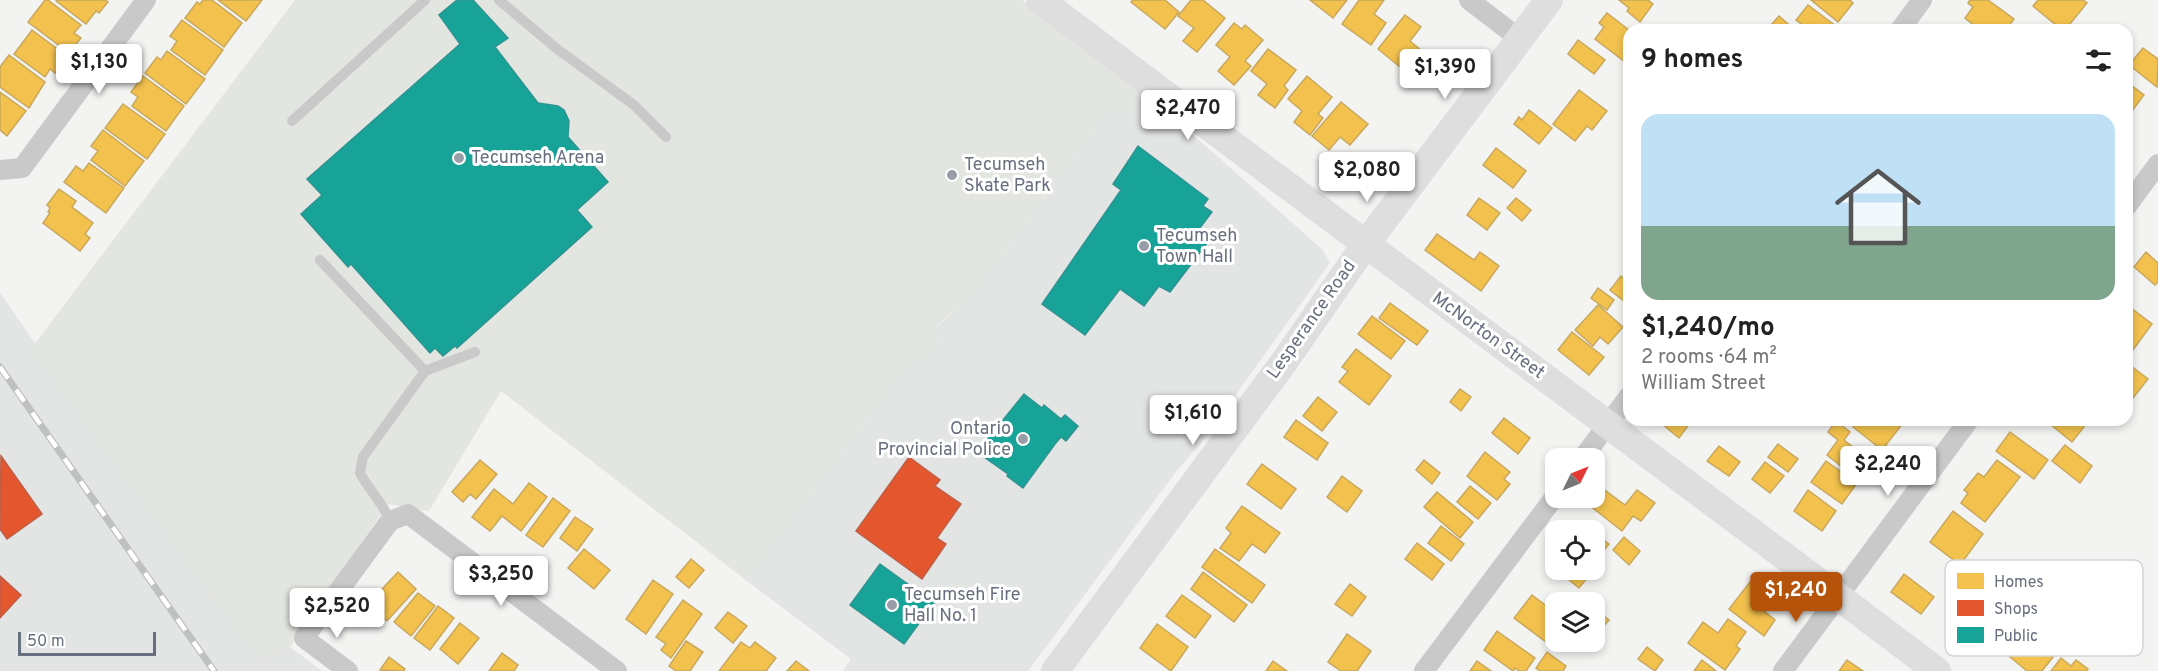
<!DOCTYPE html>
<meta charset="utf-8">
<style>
:root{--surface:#fff;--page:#f2f2f2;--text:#222;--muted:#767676;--accent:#b45309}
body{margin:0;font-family:Overpass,sans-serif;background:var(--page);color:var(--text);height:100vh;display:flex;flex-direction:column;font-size:22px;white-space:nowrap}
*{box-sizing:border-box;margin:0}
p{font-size:20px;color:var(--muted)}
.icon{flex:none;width:33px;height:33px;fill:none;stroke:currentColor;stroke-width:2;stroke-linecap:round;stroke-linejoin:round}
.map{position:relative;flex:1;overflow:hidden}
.side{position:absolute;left:1623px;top:24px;width:510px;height:402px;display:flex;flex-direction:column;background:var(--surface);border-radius:18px;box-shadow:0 3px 9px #0003}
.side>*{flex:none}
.needle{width:39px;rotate:47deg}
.fabs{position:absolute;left:1545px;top:448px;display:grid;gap:12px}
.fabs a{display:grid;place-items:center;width:60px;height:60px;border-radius:12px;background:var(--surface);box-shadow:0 3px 9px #0003;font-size:30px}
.scale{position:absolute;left:18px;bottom:15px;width:138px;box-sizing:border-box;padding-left:6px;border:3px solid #676e7e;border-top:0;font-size:16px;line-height:21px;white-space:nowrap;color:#676e7e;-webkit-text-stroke:4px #fff;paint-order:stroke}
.price{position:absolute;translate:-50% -51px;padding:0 14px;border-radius:6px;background:#fff;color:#222;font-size:20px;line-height:39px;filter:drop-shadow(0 2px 3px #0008)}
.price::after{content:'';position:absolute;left:50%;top:36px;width:18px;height:14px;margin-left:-9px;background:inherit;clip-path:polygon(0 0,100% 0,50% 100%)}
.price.current{background:var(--accent);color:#fff}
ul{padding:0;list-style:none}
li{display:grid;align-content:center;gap:12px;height:318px;padding:0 18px}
li span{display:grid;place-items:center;height:186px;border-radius:18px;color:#555}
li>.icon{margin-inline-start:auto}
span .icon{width:108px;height:108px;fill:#fffc;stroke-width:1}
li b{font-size:26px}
h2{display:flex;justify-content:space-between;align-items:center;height:72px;padding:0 18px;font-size:26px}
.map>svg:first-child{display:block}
.built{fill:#e3e4e4}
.green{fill:#e2e5e0}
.homes{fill:#f2c14e;stroke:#c8a85c;stroke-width:1.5}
.shops{fill:#e4572e;stroke:#be5e46;stroke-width:1.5}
.public{fill:#17a398;stroke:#2f9390;stroke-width:1.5}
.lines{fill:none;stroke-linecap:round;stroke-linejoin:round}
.lane{stroke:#c9c9ca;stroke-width:10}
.street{stroke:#c9c9ca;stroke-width:20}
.secondary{stroke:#dedede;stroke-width:28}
.rail-casing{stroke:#bfc0c1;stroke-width:7}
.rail{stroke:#fff;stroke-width:4.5;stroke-dasharray:14;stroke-linecap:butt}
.poi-dot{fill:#989da7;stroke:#fff;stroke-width:2}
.labels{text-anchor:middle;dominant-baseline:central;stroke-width:6;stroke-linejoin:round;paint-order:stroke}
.poi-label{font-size:18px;fill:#676e7e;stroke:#fff;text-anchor:start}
.street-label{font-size:18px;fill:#676e7e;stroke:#fff}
.key{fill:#fff;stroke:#d1d4d8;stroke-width:1.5}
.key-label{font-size:16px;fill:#676e7e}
</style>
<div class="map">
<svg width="2158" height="671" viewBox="0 0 2158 671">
<rect width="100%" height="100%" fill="#f3f3f2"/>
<g class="built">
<path d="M1145 92 1322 249 1330 263 1202 442 1178 469 1028 671H843L851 659 747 581 890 390 896 377 937 346 936 327 973 296 1111 106Z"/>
<path d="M0 293 258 661 290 647 322 671H0Z"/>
</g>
<path class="green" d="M295 0H1022L1145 92 1130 115 1111 106 973 296 936 326 937 346 896 377 890 390 747 581 501 391 429 511 388 504 290 647 258 661 30 350Z"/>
<g class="homes">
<path d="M45 0H48L81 25 74 33 81 38 69 53 28 22Z"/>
<path d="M57 0H105L108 2 99 13 96 11 86 24 56 1Z"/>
<path d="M203 0H212L242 23 224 47 185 18 197 2 200 4Z"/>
<path d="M218 0H262L246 21Z"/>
<path d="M1133 0H1165L1179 12 1165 29 1131 2Z"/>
<path d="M1191 0H1203L1225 18 1197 52 1183 41 1194 28 1178 16Z"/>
<path d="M1310 0H1347L1333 18Z"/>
<path d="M1359 0H1384L1374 14 1386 23 1371 45 1342 24Z"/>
<path d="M1619 0H1648L1653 4 1640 22 1627 11 1629 8Z"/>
<path d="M1811 0H1850L1853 3 1838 22Z"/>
<path d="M1970 0H1988L2014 19 2006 30H1980L1965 18 1973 7 1968 3Z"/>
<path d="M2038 0H2083L2087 3 2065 30H2062L2033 6Z"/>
<path d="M1808 5 1840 29V30H1810L1796 20Z"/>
<path d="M1607 13 1629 30V65L1595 39 1604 27 1599 23Z"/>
<path d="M1405 15 1421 27 1410 41 1422 51 1406 72 1378 49Z"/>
<path d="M1779 16 1795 30H1776L1771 25Z"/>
<path d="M182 20 223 50 205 75 171 50 177 41 170 36Z"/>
<path d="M1234 23 1242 29 1245 25 1263 40 1245 61 1251 66 1234 85 1218 71 1230 57 1216 45Z"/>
<path d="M32 30 68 57 55 73 50 69 45 77 14 54Z"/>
<path d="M1578 40 1605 60 1594 74 1568 54Z"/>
<path d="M2143 48 2158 59 2157 87 2129 65Z"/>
<path d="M1268 49 1296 70 1284 86 1288 90 1275 108 1258 95 1267 84 1251 71Z"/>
<path d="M167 51 205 79 186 104 145 73 157 57 161 60Z"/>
<path d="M9 55 45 82 29 108 0 87V67Z"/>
<path d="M143 76 184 106 166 131 132 106 138 97 131 92Z"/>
<path d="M1307 76 1332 97 1318 114 1323 118 1310 135 1294 122 1302 111 1288 99Z"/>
<path d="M2127 82 2144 95 2129 115 2127 114Z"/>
<path d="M1579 90 1607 111 1592 130 1587 126 1575 141 1553 124Z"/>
<path d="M0 92 26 111 7 136 0 130Z"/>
<path d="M1341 102 1368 124 1350 145 1340 137 1329 150 1312 136Z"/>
<path d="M123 104 165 134 147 159 105 128Z"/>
<path d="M1529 110 1552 128 1539 144 1514 124 1519 117 1522 120Z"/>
<path d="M103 130 144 161 125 186 91 160 98 151 91 146Z"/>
<path d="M1496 148 1526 171 1513 188 1483 165Z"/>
<path d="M89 163 124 188 106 213 64 182 76 166 83 171Z"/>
<path d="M59 189 76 201 72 207 93 223 85 234 90 238 80 251 43 223 50 213 48 212 50 208 47 205Z"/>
<path d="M1479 198 1500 213 1487 230 1467 215Z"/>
<path d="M1516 198 1531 210 1522 221 1507 208Z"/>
<path d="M1437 234 1474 260 1480 252 1499 266 1481 291 1425 250Z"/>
<path d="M2146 252 2158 263V282L2155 285 2134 267Z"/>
<path d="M1621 276 1629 283V305L1610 290Z"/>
<path d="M1598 288 1614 300 1607 310 1591 298Z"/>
<path d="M1390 303 1428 331 1417 345 1379 318Z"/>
<path d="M1598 305 1623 327 1608 344 1600 337 1593 346 1575 330Z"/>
<path d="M2127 305 2152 324 2133 350 2127 346Z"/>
<path d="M1372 316 1405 341 1391 359 1358 334Z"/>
<path d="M1572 332 1604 357 1589 375 1558 350Z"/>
<path d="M1356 349 1391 376 1369 405 1339 382 1348 371 1342 367Z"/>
<path d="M2127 363 2148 379 2133 398 2127 393Z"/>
<path d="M1460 389 1471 397 1461 411 1450 402Z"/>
<path d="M1318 397 1337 412 1322 431 1303 416Z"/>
<path d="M1504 418 1530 438 1518 454 1492 433Z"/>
<path d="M1296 420 1328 443 1317 460 1284 437Z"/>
<path d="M1657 420H1687L1690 423 1679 438Z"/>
<path d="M1859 420H1901L1904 422 1882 450 1853 427Z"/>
<path d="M2045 420H2075L2084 427 2072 442Z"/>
<path d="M1836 421 1850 432 1844 440 1873 463 1860 481 1827 455 1838 440 1828 432Z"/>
<path d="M2010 432 2048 460 2034 479 1996 451Z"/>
<path d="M1778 444 1798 459 1788 472 1768 457Z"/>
<path d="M2065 445 2092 466 2080 483 2052 461Z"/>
<path d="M1719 446 1740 462 1729 476 1707 461Z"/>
<path d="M1485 452 1510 472 1504 479 1510 484 1497 500 1467 476Z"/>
<path d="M480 460 497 474 476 499 470 494 463 502 452 492Z"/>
<path d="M1424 460 1440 473 1432 484 1416 470Z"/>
<path d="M1997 460 2020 477 1985 522 1961 503 1968 493 1964 490 1978 473 1984 477Z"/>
<path d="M1826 461 1857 483 1842 504 1811 482Z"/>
<path d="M1765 462 1784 476 1770 493 1752 479Z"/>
<path d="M1262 464 1296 489 1281 509 1247 484Z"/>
<path d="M1342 476 1362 491 1347 512 1327 497Z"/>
<path d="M529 483 547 497 521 531 502 516 490 531 472 517 494 489 513 504Z"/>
<path d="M1470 486 1491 503 1478 519 1457 502Z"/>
<path d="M1602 488 1625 505 1637 490 1655 503 1641 521 1633 516 1622 531 1589 505Z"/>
<path d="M1808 490 1836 511 1822 531 1794 511Z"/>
<path d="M1437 492 1473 522 1460 538 1424 507Z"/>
<path d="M553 498 570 511 543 547 526 535Z"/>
<path d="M1242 506 1280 533 1265 553 1252 544 1239 561 1220 548 1231 533 1226 528Z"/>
<path d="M1953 511 1983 534 1960 565 1930 542Z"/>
<path d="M575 517 593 529 577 551 560 538Z"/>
<path d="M1441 526 1464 544 1451 561 1428 543Z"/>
<path d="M1594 532 1609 544 1600 555 1594 551Z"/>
<path d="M1624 537 1640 551 1629 565 1613 550Z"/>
<path d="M1417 543 1444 564 1432 580 1405 559Z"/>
<path d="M584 549 610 570 594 589 568 568Z"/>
<path d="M1215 549 1265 585 1252 603 1202 567Z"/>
<path d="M691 559 704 570 689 588 676 577Z"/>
<path d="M1557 570H1590L1592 572 1579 588Z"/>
<path d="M398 572 416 589 387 621 368 604Z"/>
<path d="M1203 572 1247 605 1234 622 1191 589Z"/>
<path d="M1904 574 1934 597 1921 614 1891 592Z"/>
<path d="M653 580 673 594 646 634 626 619Z"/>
<path d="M1750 582 1774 600 1765 612 1775 620 1764 636 1729 609Z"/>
<path d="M1350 584 1366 597 1352 616 1335 604Z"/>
<path d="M418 593 435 606 411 636 394 622Z"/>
<path d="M1182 595 1211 616 1195 638 1166 616Z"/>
<path d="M1532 595 1556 613V638L1550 645 1514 618Z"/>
<path d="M683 600 702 614 671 658 661 650 666 644 656 637Z"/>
<path d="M438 606 454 618 430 650 414 638Z"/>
<path d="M1594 608 1609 620 1595 636 1594 635Z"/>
<path d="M728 612 747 626 733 643 715 628Z"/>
<path d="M1728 619 1746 632 1736 646 1740 649 1725 670 1688 643 1703 622 1718 633Z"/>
<path d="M460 623 479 638 458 664 440 649Z"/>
<path d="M1157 624 1188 647 1171 671 1140 648Z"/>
<path d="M1497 631 1535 658 1526 671H1519L1515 668 1513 671 1484 650Z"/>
<path d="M1347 634 1371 651 1357 671H1341L1328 662Z"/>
<path d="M2027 636 2053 657 2042 671H2027L2010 657Z"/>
<path d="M686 641 703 652 690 671H676L669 666Z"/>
<path d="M741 642 750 648 755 642 776 658 766 671H719Z"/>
<path d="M1647 647 1663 660 1655 671 1638 659Z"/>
<path d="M1547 652 1566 666 1563 671H1540L1536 668Z"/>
<path d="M502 653 518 665 514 671H489Z"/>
<path d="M389 657 405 669 404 671 380 670Z"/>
<path d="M2061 658 2071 666 2076 660 2088 669 2087 671H2051Z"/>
<path d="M1702 660 1716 671H1694Z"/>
<path d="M1847 660 1863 671H1839Z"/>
<path d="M796 661 809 671H787Z"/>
<path d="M1273 661 1287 671H1266Z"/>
<path d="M1477 661 1491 671H1470Z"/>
</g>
<g class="shops">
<path d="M1 456 42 514 7 539 0 529Z"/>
<path d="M909 457 940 480 935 486 961 504 937 538 946 544 922 579 856 531Z"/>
<path d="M0 576 21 595 0 618Z"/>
</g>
<g class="public">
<path d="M457 0H473L508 38 495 47 538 103 558 106 564 110 569 121 568 137 608 182 577 210 592 227 457 348 455 346 443 356 435 348 430 353 351 264 348 267 301 214 322 195 307 179 460 44 439 15Z"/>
<path d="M1138 146 1208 199 1203 206 1212 212 1199 229 1211 238 1170 292 1159 286 1144 306 1120 289 1085 335 1042 304 1121 190 1113 184Z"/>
<path d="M1024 394 1042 408 1044 405 1061 419 1065 415 1078 426 1066 441 1061 437 1055 444 1023 488 1007 476 1008 474 977 452Z"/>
<path d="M880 564 934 603 904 644 850 605Z"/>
</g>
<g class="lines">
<g class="lane">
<path d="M499 0 557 49 634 105 666 137"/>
<path d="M292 121 425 0"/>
<path d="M320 260 425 371"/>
<path d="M390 521C383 503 369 490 360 473L363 457 425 371 475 352"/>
</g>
<g class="street">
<path d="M1469 0 1520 39"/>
<path d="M1900 30 1922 0"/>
<path d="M0 170 22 168 146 0"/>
<path d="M2127 206 2158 164"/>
<path d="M1582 459 1629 396"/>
<path d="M348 671 304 638 390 521 408 514 617 671"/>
<path d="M1424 671 1556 495"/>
<path d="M1783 671 1969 420"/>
</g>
<g class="secondary">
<path d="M1040 0C1338 225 1639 446 1937 671"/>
<path d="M1055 671 1284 362 1365 245 1549 0"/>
</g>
<defs>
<path id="rail" d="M0 367 214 671"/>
</defs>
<use href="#rail" class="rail-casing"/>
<use href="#rail" class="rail"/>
</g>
<g class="poi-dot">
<circle cx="459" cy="158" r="6"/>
<circle cx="952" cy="175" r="6"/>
<circle cx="1144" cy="246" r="6"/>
<circle cx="1023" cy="439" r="6"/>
<circle cx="892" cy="605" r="6"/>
</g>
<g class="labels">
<g class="poi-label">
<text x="471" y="158">Tecumseh Arena</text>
<text x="964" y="165">Tecumseh<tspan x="964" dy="21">Skate Park</tspan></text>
<text x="1156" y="236">Tecumseh<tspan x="1156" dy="21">Town Hall</tspan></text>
<text x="1011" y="429" text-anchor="end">Ontario<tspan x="1011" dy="21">Provincial Police</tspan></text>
<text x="904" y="595">Tecumseh Fire<tspan x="904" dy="21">Hall No. 1</tspan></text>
</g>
<g class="street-label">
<text transform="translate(1312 320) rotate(-55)">Lesperance Road</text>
<text transform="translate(1488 336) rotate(36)">McNorton Street</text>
</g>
</g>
<rect x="1945" y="560" width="198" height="96" rx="9" class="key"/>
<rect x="1957" y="573" width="27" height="16" fill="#f2c14e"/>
<rect x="1957" y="600" width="27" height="16" fill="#e4572e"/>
<rect x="1957" y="627" width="27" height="16" fill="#17a398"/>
<g class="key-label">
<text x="1994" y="587">Homes</text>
<text x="1994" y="614">Shops</text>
<text x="1994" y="641">Public</text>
</g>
</svg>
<div class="fabs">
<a><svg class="needle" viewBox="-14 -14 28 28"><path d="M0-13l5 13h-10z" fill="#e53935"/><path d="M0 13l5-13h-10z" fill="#767676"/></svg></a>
<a><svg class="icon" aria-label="locate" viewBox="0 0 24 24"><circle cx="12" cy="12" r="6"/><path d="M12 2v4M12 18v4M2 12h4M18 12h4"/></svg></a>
<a><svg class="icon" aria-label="layers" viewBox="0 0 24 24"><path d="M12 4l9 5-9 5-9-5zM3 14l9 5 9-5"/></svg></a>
</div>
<div class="scale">50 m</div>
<b class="price" style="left:99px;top:95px">$1,130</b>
<b class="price" style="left:1445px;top:100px">$1,390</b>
<b class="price" style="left:1188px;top:141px">$2,470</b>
<b class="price" style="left:1367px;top:203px">$2,080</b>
<b class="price" style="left:1193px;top:446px">$1,610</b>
<b class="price" style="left:1888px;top:497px">$2,240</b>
<b class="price" style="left:501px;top:607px">$3,250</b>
<b class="price current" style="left:1796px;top:623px">$1,240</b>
<b class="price" style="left:337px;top:639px">$2,520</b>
<section class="side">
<h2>9 homes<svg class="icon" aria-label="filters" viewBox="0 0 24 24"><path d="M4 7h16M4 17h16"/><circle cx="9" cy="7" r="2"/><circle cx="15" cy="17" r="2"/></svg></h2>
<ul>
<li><span style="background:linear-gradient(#bfe0f5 60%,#7fa58c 0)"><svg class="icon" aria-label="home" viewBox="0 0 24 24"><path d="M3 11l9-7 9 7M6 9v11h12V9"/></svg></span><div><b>$1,240/mo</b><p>2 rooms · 64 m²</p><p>William Street</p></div></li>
</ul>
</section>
</div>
